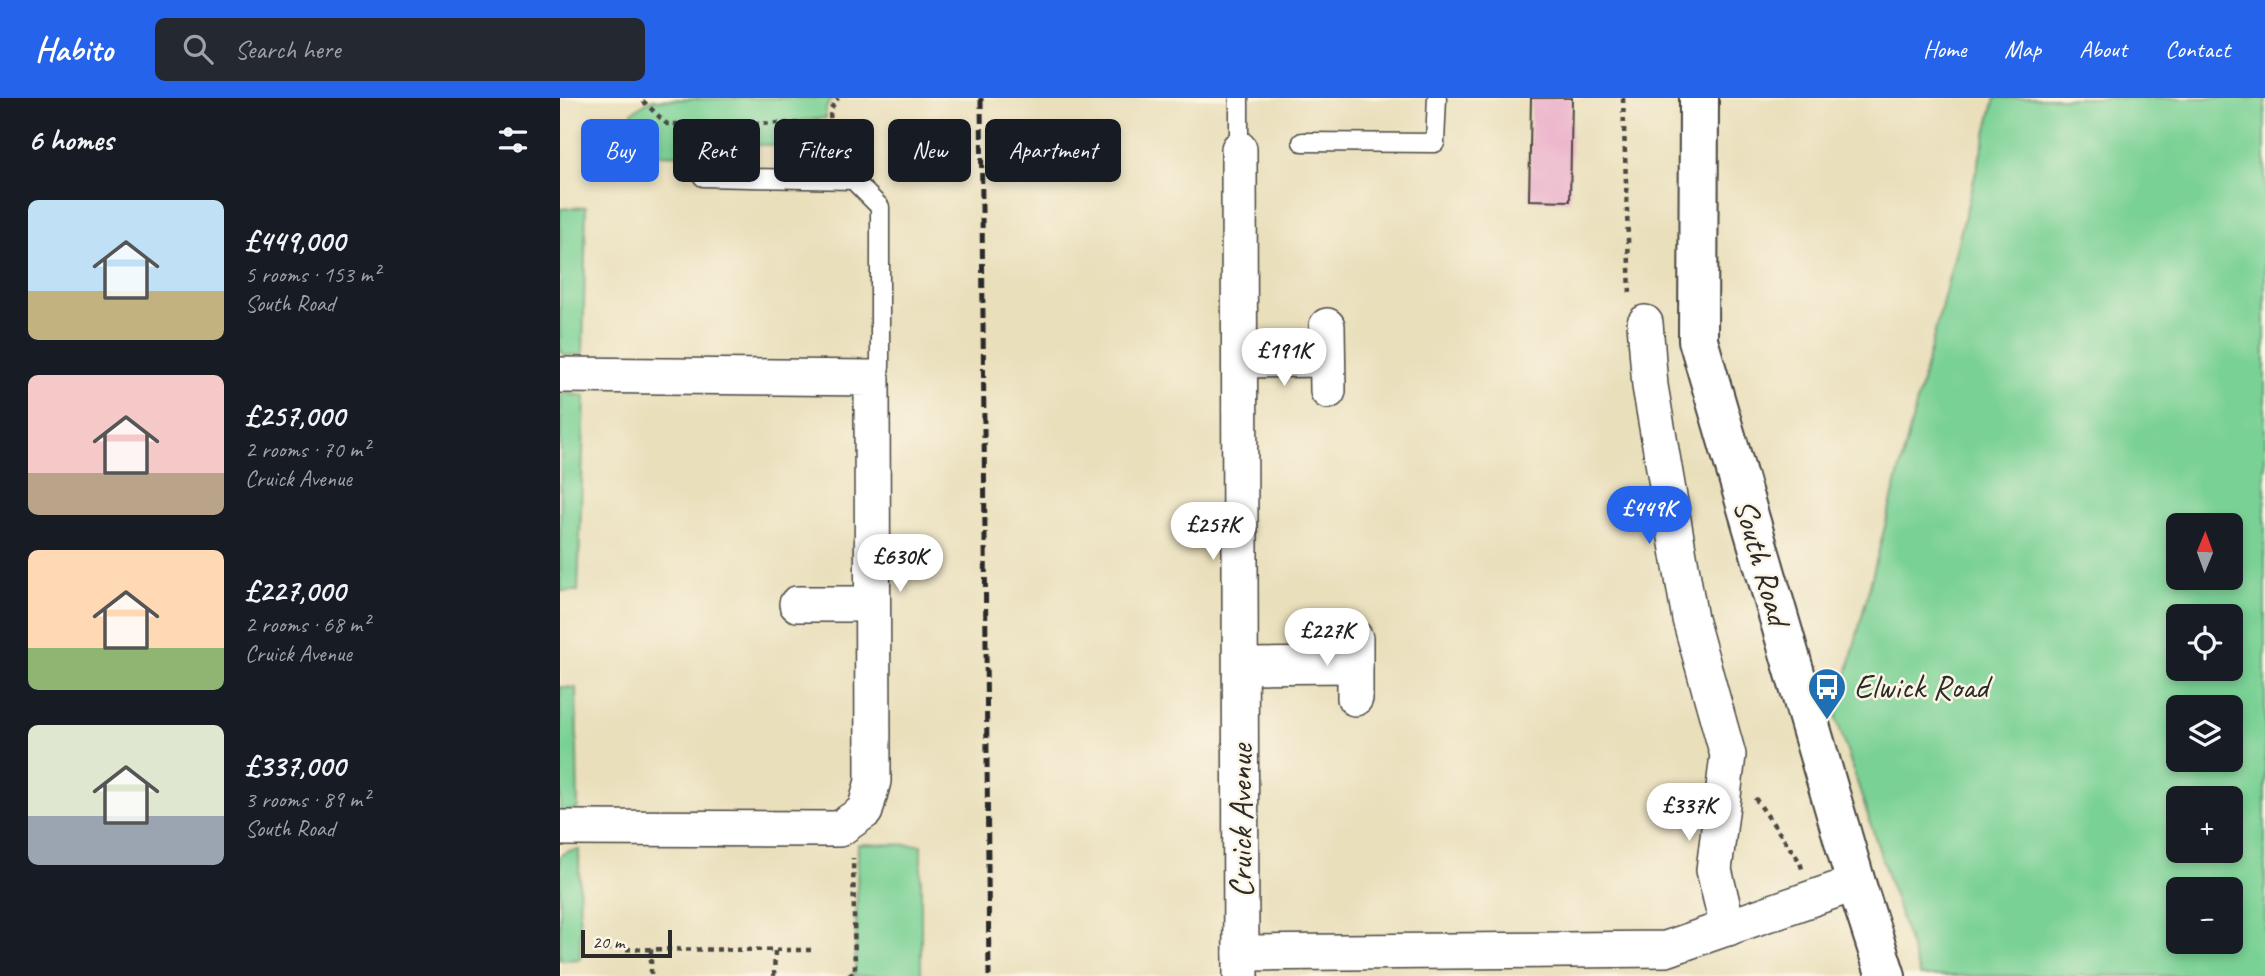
<!DOCTYPE html>
<meta charset="utf-8">
<style>
:root{--surface:#171b24;--page:#242831;--text:#f1f3f6;--muted:#9ea1a6;--accent:#2563eb}
body{margin:0;font-family:Caveat,sans-serif;background:var(--page);color:var(--text);height:100vh;display:flex;flex-direction:column;font-size:26px;white-space:nowrap}
*{box-sizing:border-box;margin:0}
p{font-size:23px;color:var(--muted)}
.icon{flex:none;width:38px;height:38px;fill:none;stroke:currentColor;stroke-width:2;stroke-linecap:round;stroke-linejoin:round}
.map{position:relative;flex:1;overflow:hidden}
.panel{display:flex;flex-direction:column;background:var(--surface);width:560px}
.panel>*{flex:none}
.top-card{position:absolute;left:21px;top:21px;width:665px;height:63px;display:flex;gap:14px}
.needle{width:46px;rotate:1deg}
.fabs{position:absolute;left:1606px;top:415px;display:grid;gap:14px}
.fabs a{display:grid;place-items:center;width:77px;height:77px;border-radius:10px;background:var(--surface);box-shadow:0 4px 10px #0003;font-size:35px}
.scale{position:absolute;left:21px;bottom:18px;width:91px;box-sizing:border-box;padding-left:7px;border:4px solid #2b2b2b;border-top:0;font-size:19px;line-height:24px;white-space:nowrap;color:#2b2b2b;-webkit-text-stroke:5px #fcf5e5;paint-order:stroke}
.price{position:absolute;translate:-50% -60px;padding:0 16px;border-radius:24px;background:#fff;color:#222;font-size:23px;line-height:46px;filter:drop-shadow(0 2px 4px #0008)}
.price::after{content:'';position:absolute;left:50%;top:42px;width:21px;height:16px;margin-left:-10px;background:inherit;clip-path:polygon(0 0,100% 0,50% 100%)}
.price.on{background:var(--accent);color:#fff}
ul{padding:0;list-style:none}
li{display:flex;align-items:center;gap:21px;height:175px;padding:0 28px}
li span{display:grid;place-items:center;flex:none;width:196px;height:140px;border-radius:10px;color:#555}
li>.icon{margin-inline-start:auto}
span .icon{width:84px;height:84px;fill:#fffc;stroke-width:1}
li b{font-size:30px}
h2{display:flex;justify-content:space-between;align-items:center;height:84px;padding:0 28px;font-size:30px}
.chip{padding:0 24px;border-radius:10px;background:var(--surface);box-shadow:0 4px 10px #0003;font-size:24px;line-height:63px}
.chip.on{background:var(--accent);color:#fff}
header{display:flex;align-items:center;gap:42px;box-sizing:border-box;height:98px;padding:0 35px;background:var(--accent);color:#fff}
header strong{font-size:33px}
nav{display:flex;gap:38px;margin-inline-start:auto;font-size:24px}
.search{width:490px;height:63px;background:var(--page);display:flex;align-items:center;gap:18px;box-sizing:border-box;padding:0 24px;border-radius:10px;color:var(--muted);font-size:26px}
main{display:flex;flex:1;min-height:0}
.map>svg:first-child{display:block}
.green{fill:#7ad195;stroke:#527e60;stroke-width:2;fill-rule:evenodd}
.building{fill:#eaadc9}
.lines{fill:none;stroke-linecap:round;stroke-linejoin:round}
.lane-casing{stroke:#484641;stroke-width:21}
.street-casing{stroke:#484641;stroke-width:38}
.secondary-casing{stroke:#484641;stroke-width:42}
.path{stroke:#484641;stroke-width:4.5;stroke-dasharray:5 5;stroke-linecap:butt}
.lane{stroke:#fff;stroke-width:18}
.street{stroke:#fff;stroke-width:35}
.secondary{stroke:#fff;stroke-width:38}
.rail{stroke:#2b2b2b;stroke-width:5;stroke-dasharray:10 5;stroke-linecap:butt}
.labels{text-anchor:middle;dominant-baseline:central;stroke-width:5;stroke-linejoin:round;paint-order:stroke}
.street-label{font-size:33px;fill:#2b2b2b;stroke:#fcf5e5}
.poi-label{font-size:33px;fill:#2b2b2b;stroke:#fcf5e5;text-anchor:start}
</style>
<header>
<strong>Habito</strong>
<div class="search"><svg class="icon" aria-label="search" viewBox="0 0 24 24"><circle cx="10" cy="10" r="6"/><path d="M15 15l6 6"/></svg>Search here</div>
<nav><a>Home</a><a>Map</a><a>About</a><a>Contact</a></nav>
</header>
<main>
<section class="panel">
<h2>6 homes<svg class="icon" aria-label="filters" viewBox="0 0 24 24"><path d="M4 7h16M4 17h16"/><circle cx="9" cy="7" r="2"/><circle cx="15" cy="17" r="2"/></svg></h2>
<ul>
<li><span style="background:linear-gradient(#bfe0f5 65%,#c2b280 0)"><svg class="icon" aria-label="home" viewBox="0 0 24 24"><path d="M3 11l9-7 9 7M6 9v11h12V9"/></svg></span><div><b>£449,000</b><p>5 rooms · 153 m²</p><p>South Road</p></div></li>
<li><span style="background:linear-gradient(#f6c9c9 70%,#b9a48a 0)"><svg class="icon" aria-label="home" viewBox="0 0 24 24"><path d="M3 11l9-7 9 7M6 9v11h12V9"/></svg></span><div><b>£257,000</b><p>2 rooms · 70 m²</p><p>Cruick Avenue</p></div></li>
<li><span style="background:linear-gradient(#ffd9b3 70%,#8fb573 0)"><svg class="icon" aria-label="home" viewBox="0 0 24 24"><path d="M3 11l9-7 9 7M6 9v11h12V9"/></svg></span><div><b>£227,000</b><p>2 rooms · 68 m²</p><p>Cruick Avenue</p></div></li>
<li><span style="background:linear-gradient(#dfe7d0 65%,#9aa5b1 0)"><svg class="icon" aria-label="home" viewBox="0 0 24 24"><path d="M3 11l9-7 9 7M6 9v11h12V9"/></svg></span><div><b>£337,000</b><p>3 rooms · 89 m²</p><p>South Road</p></div></li>
</ul>
</section>
<div class="map">
<svg width="1705" height="878" viewBox="0 0 1705 878">
<rect width="100%" height="100%" fill="#fcf5e5"/>
<filter id="ink" filterUnits="userSpaceOnUse"><feTurbulence type="fractalNoise" baseFrequency=".0143" numOctaves="2"/><feDisplacementMap in="SourceGraphic" scale="14" xChannelSelector="R" yChannelSelector="G"/><feConvolveMatrix kernelMatrix="1 2 1 2 8 2 1 2 1" color-interpolation-filters="sRGB"/></filter>
<filter id="wash" filterUnits="userSpaceOnUse"><feTurbulence type="fractalNoise" baseFrequency=".00686" numOctaves="4" result="noise"/><feDisplacementMap in="SourceGraphic" scale="28" xChannelSelector="R" yChannelSelector="G"/><feGaussianBlur stdDeviation="1.57" result="paint"/><feColorMatrix in="noise" values="0 0 0 0 0 0 0 0 0 0 0 0 0 0 0 0 0 1.4 0 .05"/><feComposite in="paint" operator="in"/></filter>
<g filter="url(#wash)">
<rect width="100%" height="100%" fill="#e9dfbb"/>
<g class="green">
<path d="M181 0H273L266 10V20L222 25 223 47H145L139 56 71 57 72 14 90 2Z"/>
<path d="M1435 0H1705V878H1360L1276 619ZM1671 427V480H1619V427ZM1671 518V570H1619V518ZM1619 609H1671V662H1619ZM1671 700V752H1619V700ZM1671 791V844H1619V791Z"/>
<path d="M26 109 23 257H4L0 250V111Z"/>
<path d="M1 295 25 298 18 493H0Z"/>
<path d="M0 589 16 590 18 710 0 715Z"/>
<path d="M298 746 361 747V878H290L295 874Z"/>
<path d="M19 752 20 861 0 862V758L6 754Z"/>
</g>
<g id="blocks">
<path class="building" d="M971 0H1012L1010 103 969 102Z"/>
</g>
</g>
<g filter="url(#ink)">
<use href="#blocks" fill-opacity="0" stroke="#484641" stroke-width="2"/>
<g class="lines">
<defs>
<g id="lane">
<path d="M679 0V51"/>
<path d="M742 44 875 45 877 0"/>
<path d="M143 79 293 82 320 109V269L312 280"/>
</g>
<g id="street">
<path d="M679 51 681 878"/>
<path d="M1085 225 1090 288 1130 521 1168 657 1154 772 1168 830"/>
<path d="M767 228 768 293"/>
<path d="M680 262 767 261"/>
<path d="M0 277 312 280 313 683 305 713 279 731 0 730"/>
<path d="M237 506H312"/>
<path d="M795 540V600"/>
<path d="M682 568 795 567"/>
<path d="M681 855 1106 851 1296 785"/>
</g>
<path id="secondary" d="M1139 0 1138 242 1296 785 1326 878"/>
</defs>
<use href="#lane" class="lane-casing"/>
<use href="#street" class="street-casing"/>
<use href="#secondary" class="secondary-casing"/>
<g class="path">
<path d="M1063 0 1070 197"/>
<path d="M83 3 107 26 271 25"/>
<path d="M227 25V58"/>
<path d="M272 60 270 12 278 0"/>
<path d="M1195 700 1240 764 1242 771"/>
<path d="M36 851 251 852"/>
<path d="M91 851V878"/>
<path d="M214 878 215 852"/>
<path d="M289 878 295 874 293 760"/>
</g>
<use href="#lane" class="lane"/>
<use href="#street" class="street"/>
<use href="#secondary" class="secondary"/>
<path class="rail" d="M421 0 429 878"/>
</g>
</g>
<defs>
<symbol id="bus-pin" viewBox="-11 -11 22 30"><path d="M0 17L-7.5 6A9.5 9.5 0 1 1 7.5 6Z" fill="#1f6fb2" stroke="#fcf5e5"/><path d="M-5-6H5V4H4V6H2V4H-2V6H-4V4H-5ZM-3.5-4V0h7V-4ZM-3.5 1.2v1.5H-2V1.2ZM2 1.2v1.5H3.5V1.2Z" fill="#fff"/></symbol>
</defs>
<g fill-rule="evenodd">
<use href="#bus-pin" x="1245" y="567" width="44" height="60"/>
</g>
<g class="labels">
<g class="street-label">
<text transform="translate(1202 464) rotate(74)">South Road</text>
<text transform="translate(681 723) rotate(-90)">Cruick Avenue</text>
</g>
<g class="poi-label">
<text x="1294" y="589">Elwick Road</text>
</g>
</g>
</svg>
<div class="fabs">
<a><svg class="needle" viewBox="-14 -14 28 28"><path d="M0-13l5 13h-10z" fill="#e53935"/><path d="M0 13l5-13h-10z" fill="#9ea1a6"/></svg></a>
<a><svg class="icon" aria-label="locate" viewBox="0 0 24 24"><circle cx="12" cy="12" r="6"/><path d="M12 2v4M12 18v4M2 12h4M18 12h4"/></svg></a>
<a><svg class="icon" aria-label="layers" viewBox="0 0 24 24"><path d="M12 4l9 5-9 5-9-5zM3 14l9 5 9-5"/></svg></a>
<a>+</a>
<a>−</a>
</div>
<div class="scale">20 m</div>
<b class="price" style="left:724px;top:290px">£191K</b>
<b class="price on" style="left:1089px;top:448px">£449K</b>
<b class="price" style="left:653px;top:464px">£257K</b>
<b class="price" style="left:340px;top:496px">£630K</b>
<b class="price" style="left:767px;top:570px">£227K</b>
<b class="price" style="left:1129px;top:745px">£337K</b>
<div class="top-card">
<a class="chip on">Buy</a>
<a class="chip">Rent</a>
<a class="chip">Filters</a>
<a class="chip">New</a>
<a class="chip">Apartment</a>
</div>
</div>
</main>
